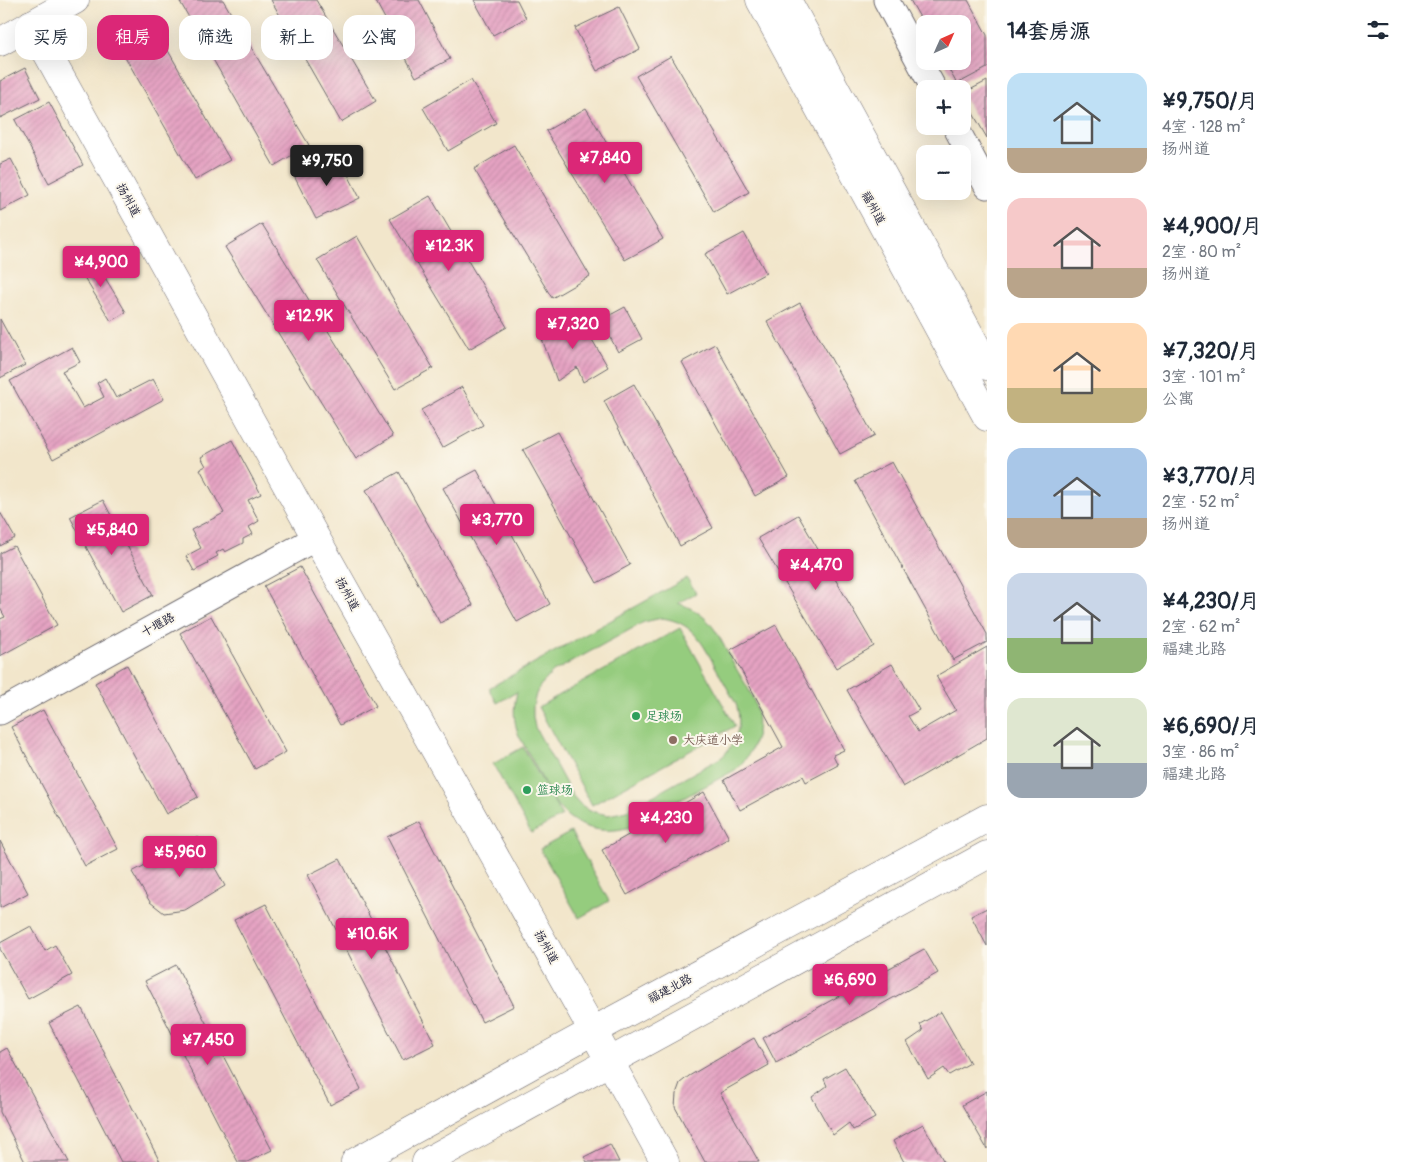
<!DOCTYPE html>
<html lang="zh">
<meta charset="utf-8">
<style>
:root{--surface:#fff;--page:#f6f6f7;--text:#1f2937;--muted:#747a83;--accent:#db2777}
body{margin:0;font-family:Pangolin,"LXGW WenKai TC",sans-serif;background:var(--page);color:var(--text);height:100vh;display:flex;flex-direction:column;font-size:19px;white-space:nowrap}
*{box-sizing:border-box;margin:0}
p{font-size:16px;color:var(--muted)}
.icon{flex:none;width:28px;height:28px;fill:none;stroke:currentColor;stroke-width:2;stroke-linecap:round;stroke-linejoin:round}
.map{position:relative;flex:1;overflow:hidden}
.drawer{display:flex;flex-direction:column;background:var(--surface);width:425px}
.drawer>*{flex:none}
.hud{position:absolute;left:15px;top:15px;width:475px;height:45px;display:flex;gap:10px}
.needle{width:32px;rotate:45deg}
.fabs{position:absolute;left:916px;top:15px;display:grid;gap:10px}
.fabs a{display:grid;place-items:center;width:55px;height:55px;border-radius:10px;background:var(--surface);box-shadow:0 5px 20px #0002;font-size:25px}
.price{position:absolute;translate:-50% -42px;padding:0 11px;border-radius:5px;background:var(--accent);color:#fff;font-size:16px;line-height:32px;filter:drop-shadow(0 1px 2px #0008)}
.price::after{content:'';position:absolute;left:50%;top:30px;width:15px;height:11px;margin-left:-8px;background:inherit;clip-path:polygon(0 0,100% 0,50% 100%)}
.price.on{background:#222;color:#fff}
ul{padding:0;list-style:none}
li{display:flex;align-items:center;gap:15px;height:125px;padding:0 20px}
li span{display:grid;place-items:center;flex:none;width:140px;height:100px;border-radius:15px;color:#555}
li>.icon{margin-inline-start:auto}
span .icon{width:60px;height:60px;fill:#fffc;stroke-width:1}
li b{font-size:21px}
h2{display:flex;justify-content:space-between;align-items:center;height:60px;padding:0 20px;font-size:21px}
.chip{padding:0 18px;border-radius:15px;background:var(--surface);box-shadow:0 5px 20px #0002;font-size:18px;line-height:45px}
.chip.on{background:var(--accent);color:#fff}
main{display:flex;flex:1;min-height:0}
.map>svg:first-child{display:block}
.pitch{fill:#95cc7e;stroke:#5c775c;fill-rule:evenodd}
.building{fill:url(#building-hatch)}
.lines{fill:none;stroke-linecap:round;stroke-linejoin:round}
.minor-casing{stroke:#6b676d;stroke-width:27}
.tertiary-casing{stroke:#6b676d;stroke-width:29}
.secondary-casing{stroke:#6b676d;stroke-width:29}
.minor{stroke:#fff;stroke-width:25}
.tertiary{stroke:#fff;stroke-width:28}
.secondary{stroke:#fff;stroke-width:28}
.leisure-dot{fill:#2e9e5b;stroke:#fbf7ec;stroke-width:2}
.education-dot{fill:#8d6e63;stroke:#fbf7ec;stroke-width:2}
.labels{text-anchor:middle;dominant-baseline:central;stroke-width:4;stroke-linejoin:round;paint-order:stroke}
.street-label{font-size:12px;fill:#22223b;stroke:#fbf7ec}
.leisure-label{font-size:12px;fill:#27864d;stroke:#fbf7ec;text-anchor:start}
.education-label{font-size:12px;fill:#785e54;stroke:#fbf7ec;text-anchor:start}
</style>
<main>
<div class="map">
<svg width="987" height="1162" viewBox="0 0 987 1162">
<defs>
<pattern id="building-hatch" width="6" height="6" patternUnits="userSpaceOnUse" patternTransform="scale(1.25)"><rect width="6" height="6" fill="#e5a3c2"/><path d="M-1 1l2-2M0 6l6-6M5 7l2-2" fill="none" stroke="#c48ca8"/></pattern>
</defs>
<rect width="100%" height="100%" fill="#fbf7ec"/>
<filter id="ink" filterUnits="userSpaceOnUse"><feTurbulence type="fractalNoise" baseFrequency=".02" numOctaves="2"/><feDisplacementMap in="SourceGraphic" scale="10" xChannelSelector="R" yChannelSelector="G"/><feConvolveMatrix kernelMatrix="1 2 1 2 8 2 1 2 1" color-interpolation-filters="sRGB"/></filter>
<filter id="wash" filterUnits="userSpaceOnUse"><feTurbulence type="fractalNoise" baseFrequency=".0096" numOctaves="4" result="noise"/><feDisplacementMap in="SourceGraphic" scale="20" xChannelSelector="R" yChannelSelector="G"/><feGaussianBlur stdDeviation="1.12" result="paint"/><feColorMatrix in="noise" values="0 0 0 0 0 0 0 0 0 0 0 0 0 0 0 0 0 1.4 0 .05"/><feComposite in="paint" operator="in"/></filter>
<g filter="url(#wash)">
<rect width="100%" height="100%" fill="#f2e6cb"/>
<g class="pitch">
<path d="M687 578 696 593 678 603C712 615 717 633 733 663 739 674 747 685 752 696 764 723 757 751 735 770L630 827C601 836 571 827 554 801 549 793 545 785 541 777 534 763 526 749 519 736 513 720 513 708 517 692L497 703 489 688ZM662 618C692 622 702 642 715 666 722 679 729 691 736 704 743 724 736 743 722 757L626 811 618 813 608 815 590 811 580 804 572 795 535 727 533 717V706L536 694 540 686 553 672 644 622Z"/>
<path d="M680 628 735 726 592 805 538 707Z"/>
<path d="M523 747 562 816 531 833 493 764Z"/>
<path d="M571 832 609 901 579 918 540 849Z"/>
</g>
<g id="blocks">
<g class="building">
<path d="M179 0H223L309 145 274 166Z"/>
<path d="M271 0H316L376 101 341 122Z"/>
<path d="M375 0H419L450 59 416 77Z"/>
<path d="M474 0H517L526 18 493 35Z"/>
<path d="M910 0H968L987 35V68L957 84 944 61H962V24H925V26Z"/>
<path d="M619 7 640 49 597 71 575 28Z"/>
<path d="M149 17 230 160 195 180 114 37Z"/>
<path d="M671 56 749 192 714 212 636 76Z"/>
<path d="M25 68 40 98 0 118V81Z"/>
<path d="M471 80 496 123 448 151 423 108Z"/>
<path d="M987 81V138L962 94Z"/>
<path d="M49 102 83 165 49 183 15 120Z"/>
<path d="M586 108 663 239 625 260 546 131Z"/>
<path d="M514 145 590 276 552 298 474 169Z"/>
<path d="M338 155 360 198 316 219 294 176Z"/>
<path d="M11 159 30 195 0 211V164Z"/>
<path d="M430 196 507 327 469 349 390 219Z"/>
<path d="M262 224 393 436 356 459 225 247Z"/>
<path d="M744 233 766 273 727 294 705 254Z"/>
<path d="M357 236 433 368 395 389 317 260Z"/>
<path d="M91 255 126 312 111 321 76 264Z"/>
<path d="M800 303 874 436 840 454 767 321Z"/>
<path d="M625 307 642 339 618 352 601 320Z"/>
<path d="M577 314 608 367 583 382 577 367 557 381 541 336Z"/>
<path d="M0 319 25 365 0 378Z"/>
<path d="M715 344 789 477 755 496 682 362Z"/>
<path d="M72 347 80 362 62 371 83 408 104 397 97 383 105 378 116 398 153 379 164 399 53 459 10 381Z"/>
<path d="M634 384 713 528 680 546 604 401Z"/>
<path d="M462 387 483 425 442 448 421 410Z"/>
<path d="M557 432 630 565 597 583 523 450Z"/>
<path d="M232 440 261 494 248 500 259 521 249 527 253 534 243 539V543L225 552 223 549 216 553 218 556 207 562 208 564 194 571 186 556 201 548 191 530 224 513 200 469 206 466 201 457Z"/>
<path d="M892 462 987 634V642L953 660 855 481Z"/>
<path d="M477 470 550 604 517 622 443 488Z"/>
<path d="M399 472 473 605 440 623 366 490Z"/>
<path d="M103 500 153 595 121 612 70 517Z"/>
<path d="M0 512 15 538 0 546Z"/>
<path d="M798 515 874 646 836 668 758 538Z"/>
<path d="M14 546 57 625 0 656V619L5 617 0 608V553Z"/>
<path d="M300 567 376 706 340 725 264 586Z"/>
<path d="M211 616 286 752 255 769 180 633Z"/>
<path d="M776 625 844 750 833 755 838 765 806 782 803 776 740 810 724 780 783 747 730 650Z"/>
<path d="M987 647V738L903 787 847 690 892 664 919 710 908 716 918 732 956 710 936 676Z"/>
<path d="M127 665 198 797 166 814 95 683Z"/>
<path d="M43 710 118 849 85 866 11 727Z"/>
<path d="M704 792 729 838 627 895 602 850Z"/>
<path d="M419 821 514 1006 482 1022 387 837Z"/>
<path d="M198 837 225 886 185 910 164 913 150 902 132 872Z"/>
<path d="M0 841 28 893 0 908Z"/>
<path d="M340 859 435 1044 403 1060 308 875Z"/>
<path d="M266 904 361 1089 330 1105 234 920Z"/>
<path d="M987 908V946L971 916Z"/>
<path d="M31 926 45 951 55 945 72 975 28 999 0 949V943Z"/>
<path d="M924 949 938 973 776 1063 763 1038Z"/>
<path d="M176 965 272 1150 247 1162H238L145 981Z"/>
<path d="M81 1007 160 1162H121L49 1023Z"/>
<path d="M941 1012 970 1063 949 1075 944 1068 928 1079 907 1042 923 1031 920 1024Z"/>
<path d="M754 1038 769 1065 720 1093 759 1162H705L675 1107 676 1094 680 1083 689 1076Z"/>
<path d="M7 1048 69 1162H25L0 1112V1052Z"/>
<path d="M845 1067 875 1118 853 1130 849 1123 833 1135 812 1097 827 1086 824 1079Z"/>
<path d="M987 1091V1149L962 1105Z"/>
<path d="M923 1124 944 1162H904L893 1141Z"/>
<path d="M610 1144 619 1162H587L584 1157Z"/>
</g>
</g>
</g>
<g filter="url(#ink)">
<use href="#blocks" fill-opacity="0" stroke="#6b676d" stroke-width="1"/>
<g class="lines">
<defs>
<g id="minor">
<path d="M886 0 934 89"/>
<path d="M955 126 987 186"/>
<path d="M0 712 316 538"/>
</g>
<g id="tertiary">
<path d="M31 24 316 538 593 1031 665 1162"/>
<path d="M0 42 75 0"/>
<path d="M355 1162 593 1031 987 818"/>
<path d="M426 1162 987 855"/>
</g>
<g id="secondary">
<path d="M760 0 987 417"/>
<path d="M787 0 987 366"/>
</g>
</defs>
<use href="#minor" class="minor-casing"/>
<use href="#tertiary" class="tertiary-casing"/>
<use href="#secondary" class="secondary-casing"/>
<use href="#minor" class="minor"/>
<use href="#tertiary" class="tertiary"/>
<use href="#secondary" class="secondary"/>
</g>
</g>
<g class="leisure-dot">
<circle cx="636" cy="716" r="5"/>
<circle cx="527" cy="790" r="5"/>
</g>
<circle class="education-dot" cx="673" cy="740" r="5"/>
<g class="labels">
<g class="street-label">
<text transform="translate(128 200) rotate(61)">扬州道</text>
<text transform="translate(873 208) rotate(61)">福州道</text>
<text transform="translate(347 594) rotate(61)">扬州道</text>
<text transform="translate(158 625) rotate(-29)">十堰路</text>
<text transform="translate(546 947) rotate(61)">扬州道</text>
<text transform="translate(670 989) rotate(-28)">福建北路</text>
</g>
<g class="leisure-label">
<text x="646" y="716">足球场</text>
<text x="537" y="790">篮球场</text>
</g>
<g class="education-label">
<text x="683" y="740">大庆道小学</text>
</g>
</g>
</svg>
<div class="fabs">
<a><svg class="needle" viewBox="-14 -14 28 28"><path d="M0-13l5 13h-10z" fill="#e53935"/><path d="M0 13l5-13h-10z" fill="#747a83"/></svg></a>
<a>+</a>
<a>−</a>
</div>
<b class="price" style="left:605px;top:184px">¥7,840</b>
<b class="price on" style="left:327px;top:187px">¥9,750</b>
<b class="price" style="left:449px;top:272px">¥12.3K</b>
<b class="price" style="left:101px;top:288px">¥4,900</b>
<b class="price" style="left:309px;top:342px">¥12.9K</b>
<b class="price" style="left:573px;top:350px">¥7,320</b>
<b class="price" style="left:497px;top:546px">¥3,770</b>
<b class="price" style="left:112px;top:556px">¥5,840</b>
<b class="price" style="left:816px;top:591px">¥4,470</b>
<b class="price" style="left:666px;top:844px">¥4,230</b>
<b class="price" style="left:180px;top:878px">¥5,960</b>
<b class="price" style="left:372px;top:960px">¥10.6K</b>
<b class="price" style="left:850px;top:1006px">¥6,690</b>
<b class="price" style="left:208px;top:1066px">¥7,450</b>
<div class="hud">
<a class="chip">买房</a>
<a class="chip on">租房</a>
<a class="chip">筛选</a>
<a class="chip">新上</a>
<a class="chip">公寓</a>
</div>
</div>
<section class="drawer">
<h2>14套房源<svg class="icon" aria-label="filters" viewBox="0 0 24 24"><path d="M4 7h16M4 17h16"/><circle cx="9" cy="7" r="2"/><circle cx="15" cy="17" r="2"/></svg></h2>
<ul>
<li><span style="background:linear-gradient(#bfe0f5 75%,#b9a48a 0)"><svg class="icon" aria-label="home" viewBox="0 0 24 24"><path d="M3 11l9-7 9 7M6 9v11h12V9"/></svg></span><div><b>¥9,750/月</b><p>4室 · 128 m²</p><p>扬州道</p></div></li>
<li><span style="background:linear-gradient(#f6c9c9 70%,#b9a48a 0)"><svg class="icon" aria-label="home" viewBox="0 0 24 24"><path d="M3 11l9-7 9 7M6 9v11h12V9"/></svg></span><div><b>¥4,900/月</b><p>2室 · 80 m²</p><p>扬州道</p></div></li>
<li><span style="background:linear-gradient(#ffd9b3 65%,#c2b280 0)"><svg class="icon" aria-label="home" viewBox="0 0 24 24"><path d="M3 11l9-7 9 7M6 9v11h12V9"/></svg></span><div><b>¥7,320/月</b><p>3室 · 101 m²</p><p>公寓</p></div></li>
<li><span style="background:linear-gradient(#a9c7e8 70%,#b9a48a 0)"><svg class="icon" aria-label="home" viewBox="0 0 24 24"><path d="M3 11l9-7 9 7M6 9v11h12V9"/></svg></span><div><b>¥3,770/月</b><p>2室 · 52 m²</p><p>扬州道</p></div></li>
<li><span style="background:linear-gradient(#c9d6e8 65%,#8fb573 0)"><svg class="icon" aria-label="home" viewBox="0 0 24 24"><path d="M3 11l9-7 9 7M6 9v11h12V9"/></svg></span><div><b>¥4,230/月</b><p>2室 · 62 m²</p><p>福建北路</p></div></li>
<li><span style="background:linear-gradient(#dfe7d0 65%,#9aa5b1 0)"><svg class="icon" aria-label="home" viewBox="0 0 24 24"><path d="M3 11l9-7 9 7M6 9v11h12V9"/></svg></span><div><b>¥6,690/月</b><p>3室 · 86 m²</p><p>福建北路</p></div></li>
</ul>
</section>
</main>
